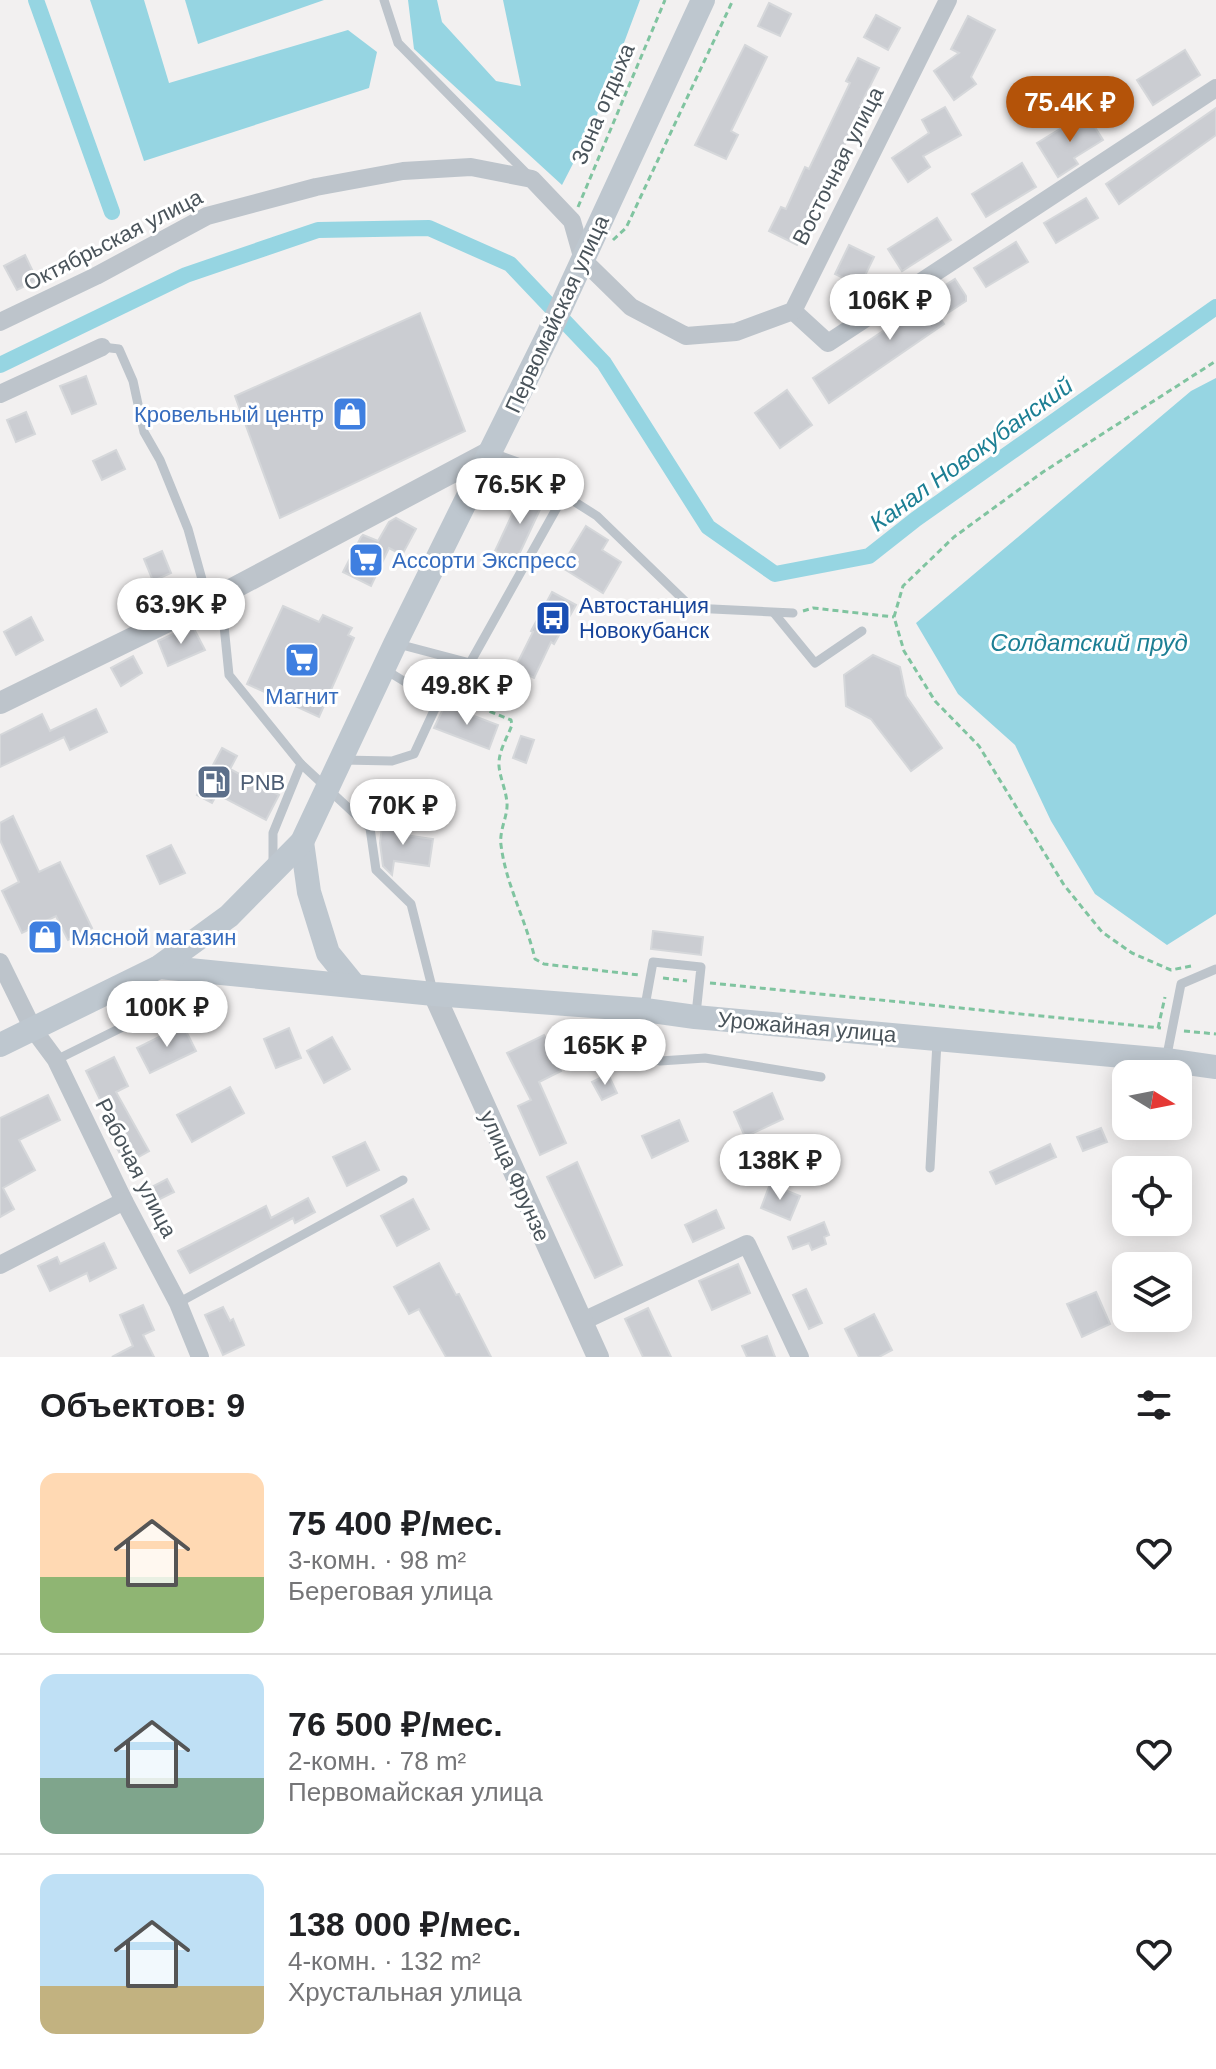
<!DOCTYPE html>
<html lang="ru">
<meta charset="utf-8">
<style>
:root{--surface:#fff;--page:#f6f6f6;--text:#202124;--muted:#757577;--line:#e0e0e0;--accent:#b45309}
body{margin:0;font-family:Helvetica,sans-serif;background:var(--page);color:var(--text);height:100vh;display:flex;flex-direction:column;font-size:30px;white-space:nowrap}
*{box-sizing:border-box;margin:0}
p{font-size:26px;color:var(--muted)}
.icon{flex:none;width:44px;height:44px;fill:none;stroke:currentColor;stroke-width:2;stroke-linecap:round;stroke-linejoin:round}
.map{position:relative;height:1357px;overflow:hidden}
.sheet{display:flex;flex-direction:column;background:var(--surface);flex:1}
.sheet>*{flex:none}
.needle{width:52px;rotate:100deg}
.controls{position:absolute;left:1112px;top:1060px;display:grid;gap:16px}
.controls a{display:grid;place-items:center;width:80px;height:80px;border-radius:16px;background:var(--surface);box-shadow:0 4px 20px #0003;font-size:40px}
.price{position:absolute;translate:-50% -68px;padding:0 18px;border-radius:28px;background:#fff;color:#222;font-size:26px;line-height:52px;filter:drop-shadow(0 2px 4px #0008)}
.price::after{content:'';position:absolute;left:50%;top:48px;width:24px;height:18px;margin-left:-12px;background:inherit;clip-path:polygon(0 0,100% 0,50% 100%)}
.price.current{background:var(--accent);color:#fff}
ul{padding:0;list-style:none}
li{display:flex;align-items:center;gap:24px;height:200px;padding:0 40px}
li+li{border-top:2px solid var(--line)}
li span{display:grid;place-items:center;flex:none;width:224px;height:160px;border-radius:16px;color:#555}
li>.icon{margin-inline-start:auto}
span .icon{width:96px;height:96px;fill:#fffc;stroke-width:1}
li b{font-size:34px}
h2{display:flex;justify-content:space-between;align-items:center;height:96px;padding:0 40px;font-size:34px}
.map>svg:first-child{display:block}
.water{fill:#96d5e2}
.lines{fill:none;stroke-linecap:round;stroke-linejoin:round}
.canal{stroke:#96d5e2;stroke-width:16}
.building{fill:#cbcdd2;stroke:#d5d7da;stroke-width:2}
.path{stroke:#80c4a0;stroke-width:3;stroke-dasharray:6 4;stroke-linecap:butt}
.service{stroke:#bdc4cb;stroke-width:9}
.minor{stroke:#bdc4cb;stroke-width:18}
.tertiary{stroke:#bdc4cb;stroke-width:22}
.secondary{stroke:#bec7cf;stroke-width:24}
.labels{text-anchor:middle;dominant-baseline:central;stroke-width:6;stroke-linejoin:round;paint-order:stroke}
.street-label{font-size:22px;fill:#4a545b;stroke:#fff}
.shop-label{font-size:22px;fill:#366cbe;stroke:#fff;text-anchor:start}
.transit-label{font-size:22px;fill:#164399;stroke:#fff;text-anchor:start}
.service-label{font-size:22px;fill:#4e5e75;stroke:#fff;text-anchor:start}
.water-label{font-size:24px;font-style:italic;fill:#1c7f94;stroke:#fff}
</style>
<div class="map">
<svg width="1216" height="1357" viewBox="0 0 1216 1357">
<rect width="100%" height="100%" fill="#f2f0f0"/>
<g class="water">
<path d="M90 0H144L169 83 348 30 377 52 369 88 144 161Z"/>
<path d="M185 0H324L198 44Z"/>
<path d="M408 0H437L442 22 496 81 521 86 503 0H640L594 123 562 185 414 49Z"/>
<path d="M1216 378V914L1167 945 1095 894 1051 821 1015 745 958 694 916 623 1191 391Z"/>
</g>
<g class="lines">
<g class="canal">
<path d="M36 0 112 212"/>
<path d="M0 365 186 275 318 230 429 228 510 264 604 363 708 527 775 574 869 556 916 519 1216 307"/>
</g>
</g>
<g class="building">
<path d="M769 3 791 14 780 36 758 26Z"/>
<path d="M876 15 900 28 888 50 864 37Z"/>
<path d="M968 16 995 30 971 77 976 84 954 100 934 71 959 53 951 49Z"/>
<path d="M745 45 767 57 731 131 738 135 726 159 695 145Z"/>
<path d="M1185 50 1200 75 1153 105 1137 80Z"/>
<path d="M858 58 879 68 860 106 868 110 859 129 854 126 828 178 831 179 821 203 818 202 797 245 769 231 781 207 786 209 805 167 809 169 850 83 846 81Z"/>
<path d="M945 107 961 135 923 156 930 167 908 182 892 158 929 133 922 120Z"/>
<path d="M1216 108V135L1119 204 1106 184Z"/>
<path d="M1086 113 1103 140 1074 158 1078 164 1058 177 1037 143Z"/>
<path d="M1022 163 1036 187 986 217 972 194Z"/>
<path d="M1086 198 1098 218 1056 243 1044 223Z"/>
<path d="M937 218 951 240 902 271 888 249Z"/>
<path d="M1016 242 1028 262 986 287 974 268Z"/>
<path d="M849 245 874 257 860 286 835 274Z"/>
<path d="M25 255 37 280 17 290 4 266Z"/>
<path d="M955 279 966 296V301L940 318 944 324 829 403 813 378 886 329 883 326Z"/>
<path d="M420 313 465 431 280 518 235 396Z"/>
<path d="M86 376 96 404 72 414 60 386Z"/>
<path d="M787 390 812 425 780 448 755 413Z"/>
<path d="M26 412 35 434 16 442 7 420Z"/>
<path d="M116 450 125 469 102 480 93 461Z"/>
<path d="M523 491 544 501 516 561 495 551Z"/>
<path d="M396 518 416 529 402 555 389 548 371 586 343 572 361 537 363 535 378 541 389 522Z"/>
<path d="M586 526 608 540 602 550 621 562 603 593 561 567Z"/>
<path d="M162 551 171 573 153 581 144 559Z"/>
<path d="M552 592 576 605 554 644 551 642 534 678 515 668 533 632 531 631Z"/>
<path d="M283 606 319 622 323 615 352 628 348 635 354 638 319 717 247 684Z"/>
<path d="M31 617 43 640 16 655 4 632Z"/>
<path d="M192 625 205 650 168 666 158 641Z"/>
<path d="M873 655 900 667 906 696 942 748 911 771 871 719 846 706 844 675Z"/>
<path d="M133 656 142 673 121 686 111 668Z"/>
<path d="M445 705 498 725 489 749 434 728Z"/>
<path d="M96 709 107 732 70 750 64 737 0 767V735L42 714 50 731Z"/>
<path d="M521 736 534 740 526 763 513 758Z"/>
<path d="M222 748 237 756 230 769 279 795 266 820 217 794 212 803 197 795Z"/>
<path d="M13 816 39 872 60 862 92 928 68 940 56 916 22 933 2 891 19 882 0 840V823Z"/>
<path d="M383 818 400 820 398 834 433 839 429 866 394 861 392 875 383 866 380 843Z"/>
<path d="M171 845 185 873 160 884 147 856Z"/>
<path d="M653 931 703 937 701 955 651 949Z"/>
<path d="M183 1025 196 1051 150 1073 137 1048Z"/>
<path d="M289 1028 301 1058 276 1068 264 1039Z"/>
<path d="M544 1035 561 1071 539 1082 566 1143 540 1155 518 1106 531 1100 507 1053Z"/>
<path d="M332 1037 350 1069 324 1083 307 1051Z"/>
<path d="M114 1057 128 1086 116 1092 149 1151 126 1164 102 1122 109 1118 86 1071Z"/>
<path d="M608 1074 617 1093 602 1100 592 1082Z"/>
<path d="M230 1087 244 1113 192 1142 177 1115Z"/>
<path d="M772 1093 783 1119 745 1137 734 1112Z"/>
<path d="M48 1095 60 1120 19 1140 35 1170 3 1188 14 1209 0 1217V1118Z"/>
<path d="M679 1120 688 1141 652 1158 642 1136Z"/>
<path d="M1101 1128 1107 1142 1083 1151 1077 1137Z"/>
<path d="M365 1142 379 1170 347 1186 333 1157Z"/>
<path d="M1050 1144 1056 1157 996 1184 990 1172Z"/>
<path d="M577 1162 622 1265 595 1278 547 1177Z"/>
<path d="M167 1179 174 1192 152 1203 146 1190Z"/>
<path d="M770 1184 800 1196 790 1220 761 1208Z"/>
<path d="M308 1198 315 1212 295 1223 293 1218 190 1273 178 1251 266 1206 271 1218Z"/>
<path d="M413 1199 429 1229 397 1246 381 1216Z"/>
<path d="M716 1210 724 1228 693 1242 685 1225Z"/>
<path d="M824 1222 829 1235 824 1237 826 1244 812 1250 809 1243 793 1249 788 1237Z"/>
<path d="M104 1243 116 1268 90 1281 87 1273 50 1291 38 1266 57 1257 60 1264Z"/>
<path d="M439 1263 456 1295 459 1294 491 1357H446L419 1309 409 1314 394 1287Z"/>
<path d="M738 1264 750 1293 712 1310 699 1281Z"/>
<path d="M806 1289 822 1323 809 1329 793 1295Z"/>
<path d="M1096 1292 1110 1324 1082 1337 1067 1304Z"/>
<path d="M143 1305 154 1330 143 1335 154 1357H112L133 1346 120 1315Z"/>
<path d="M223 1307 230 1321 233 1319 244 1345 223 1355 205 1315Z"/>
<path d="M648 1308 671 1357H643L625 1319Z"/>
<path d="M874 1314 892 1350 879 1357H859L845 1329Z"/>
<path d="M767 1336 775 1357H747L742 1346Z"/>
</g>
<g class="lines">
<g class="path">
<path d="M578 207 665 0"/>
<path d="M613 240 626 228 733 0"/>
<path d="M803 611 813 608 894 617"/>
<path d="M482 667 486 668V710L511 720 512 725C507 738 498 752 499 766 500 778 506 790 507 803 508 816 499 830 501 845 506 885 526 920 535 959L544 964 639 975"/>
<path d="M1191 966 1171 970 1132 953 1102 932 1064 885 979 746 935 701 904 651 894 617 903 586 954 537 1043 472 1216 361"/>
<path d="M663 978 687 981"/>
<path d="M710 983 1161 1028"/>
<path d="M1158 1028 1165 997"/>
<path d="M1184 1031 1216 1034"/>
</g>
<g class="service">
<path d="M384 0 398 43 527 174"/>
<path d="M102 347 119 349 133 381 144 432 160 460 188 529 208 601"/>
<path d="M564 495 597 516 692 608 793 613"/>
<path d="M221 596 229 675 301 764 370 828 376 870 411 904 433 991"/>
<path d="M774 613 815 663 862 631"/>
<path d="M398 644 470 663 564 495 526 465 490 452"/>
<path d="M343 760 392 761 414 754 438 702 384 669"/>
<path d="M273 864V833L301 764"/>
<path d="M696 1014 701 967 653 962 639 1039 646 1056 660 1061 705 1058 821 1077"/>
<path d="M56 1060 153 1012"/>
<path d="M1166 1060 1181 984 1216 969"/>
<path d="M930 1168 937 1042"/>
<path d="M178 1303 403 1180"/>
</g>
<g class="minor">
<path d="M793 311 828 343 1216 88"/>
<path d="M0 322 96 276 207 216 316 187 403 171 471 167 532 179 572 221 583 260 631 307 686 336 736 332 793 311 948 0"/>
<path d="M0 394 102 347"/>
<path d="M0 962 33 1029 56 1060 124 1201 178 1303 200 1357"/>
<path d="M0 1265 124 1201"/>
<path d="M581 1322 747 1244 800 1357"/>
</g>
<g class="tertiary">
<path d="M0 703 221 595 490 452"/>
<path d="M434 994 598 1357"/>
</g>
<g class="secondary">
<path d="M302 842 309 892 328 953 354 985"/>
<path d="M159 967 434 994 645 1010 695 1017 1166 1060 1216 1067"/>
<path d="M0 1045 159 967 229 916 302 842 395 644 548 335 703 0"/>
</g>
</g>
<defs>
<symbol id="shop-square" viewBox="-11 -11 22 22"><rect x="-9" y="-9" width="18" height="18" rx="4" fill="#3f7fe0" stroke="#fff"/><path d="M-5-2.5h2.3a2.7 3.5 0 0 1 5.4 0H5L5.5 6h-11ZM-1.5-2.5h3a1.5 2.3 0 0 0-3 0Z" fill="#fff"/></symbol>
<symbol id="supermarket-square" viewBox="-11 -11 22 22"><rect x="-9" y="-9" width="18" height="18" rx="4" fill="#3f7fe0" stroke="#fff"/><path d="M-6-5.5h2.5l.6 2H6L4.5 2H-2.5L-4.4-4H-6ZM-1.5 3.2a1.3 1.3 0 1 0 .1 0ZM3 3.2a1.3 1.3 0 1 0 .1 0Z" fill="#fff"/></symbol>
<symbol id="bus-square" viewBox="-11 -11 22 22"><rect x="-9" y="-9" width="18" height="18" rx="4" fill="#1a4fb4" stroke="#fff"/><path d="M-5-6H5V4H4V6H2V4H-2V6H-4V4H-5ZM-3.5-4V0h7V-4ZM-3.5 1.2v1.5H-2V1.2ZM2 1.2v1.5H3.5V1.2Z" fill="#fff"/></symbol>
<symbol id="fuel-square" viewBox="-11 -11 22 22"><rect x="-9" y="-9" width="18" height="18" rx="4" fill="#5c6f8a" stroke="#fff"/><path d="M-5.5-6h7V0h2V4h1.3V-2.5L3-4.5l.8-.8L6-3V5H2.5V1h-1V6h-7ZM-4.2-4.7v3.2H.2V-4.7Z" fill="#fff"/></symbol>
</defs>
<g fill-rule="evenodd">
<use href="#shop-square" x="330" y="394" width="40" height="40"/>
<use href="#supermarket-square" x="346" y="540" width="40" height="40"/>
<use href="#bus-square" x="533" y="598" width="40" height="40"/>
<use href="#supermarket-square" x="282" y="640" width="40" height="40"/>
<use href="#fuel-square" x="194" y="762" width="40" height="40"/>
<use href="#shop-square" x="25" y="917" width="40" height="40"/>
</g>
<g class="labels">
<g class="street-label">
<text transform="translate(603 104) rotate(-67)">Зона отдыха</text>
<text transform="translate(838 166) rotate(-63)">Восточная улица</text>
<text transform="translate(113 240) rotate(-27)">Октябрьская улица</text>
<text transform="translate(557 314) rotate(-65)">Первомайская улица</text>
<text transform="translate(807 1027) rotate(5)">Урожайная улица</text>
<text transform="translate(136 1168) rotate(63)">Рабочая улица</text>
<text transform="translate(515 1176) rotate(66)">улица Фрунзе</text>
</g>
<g class="shop-label">
<text x="324" y="414" text-anchor="end">Кровельный центр</text>
<text x="392" y="560">Ассорти Экспресс</text>
<text x="302" y="696" text-anchor="middle">Магнит</text>
<text x="71" y="937">Мясной магазин</text>
</g>
<g class="transit-label">
<text x="579" y="605">Автостанция<tspan x="579" dy="25">Новокубанск</tspan></text>
</g>
<g class="service-label">
<text x="240" y="782">PNB</text>
</g>
<g class="water-label">
<text transform="translate(971 454) rotate(-36)">Канал Новокубанский</text>
<text x="1089" y="642">Солдатский пруд</text>
</g>
</g>
</svg>
<div class="controls">
<a><svg class="needle" viewBox="-14 -14 28 28"><path d="M0-13l5 13h-10z" fill="#e53935"/><path d="M0 13l5-13h-10z" fill="#757577"/></svg></a>
<a><svg class="icon" aria-label="locate" viewBox="0 0 24 24"><circle cx="12" cy="12" r="6"/><path d="M12 2v4M12 18v4M2 12h4M18 12h4"/></svg></a>
<a><svg class="icon" aria-label="layers" viewBox="0 0 24 24"><path d="M12 4l9 5-9 5-9-5zM3 14l9 5 9-5"/></svg></a>
</div>
<b class="price current" style="left:1070px;top:144px">75.4K ₽</b>
<b class="price" style="left:890px;top:342px">106K ₽</b>
<b class="price" style="left:520px;top:526px">76.5K ₽</b>
<b class="price" style="left:181px;top:646px">63.9K ₽</b>
<b class="price" style="left:467px;top:727px">49.8K ₽</b>
<b class="price" style="left:403px;top:847px">70K ₽</b>
<b class="price" style="left:167px;top:1049px">100K ₽</b>
<b class="price" style="left:605px;top:1087px">165K ₽</b>
<b class="price" style="left:780px;top:1202px">138K ₽</b>
</div>
<section class="sheet">
<h2>Объектов: 9<svg class="icon" aria-label="filters" viewBox="0 0 24 24"><path d="M4 7h16M4 17h16"/><circle cx="9" cy="7" r="2"/><circle cx="15" cy="17" r="2"/></svg></h2>
<ul>
<li><span style="background:linear-gradient(#ffd9b3 65%,#8fb573 0)"><svg class="icon" aria-label="home" viewBox="0 0 24 24"><path d="M3 11l9-7 9 7M6 9v11h12V9"/></svg></span><div><b>75 400 ₽/мес.</b><p>3-комн. · 98 m²</p><p>Береговая улица</p></div><svg class="icon" aria-label="heart" viewBox="0 0 24 24"><path d="M12 20l-8-8c-3-5 5-10 8-4 3-6 11-1 8 4z"/></svg></li>
<li><span style="background:linear-gradient(#bfe0f5 65%,#7fa58c 0)"><svg class="icon" aria-label="home" viewBox="0 0 24 24"><path d="M3 11l9-7 9 7M6 9v11h12V9"/></svg></span><div><b>76 500 ₽/мес.</b><p>2-комн. · 78 m²</p><p>Первомайская улица</p></div><svg class="icon" aria-label="heart" viewBox="0 0 24 24"><path d="M12 20l-8-8c-3-5 5-10 8-4 3-6 11-1 8 4z"/></svg></li>
<li><span style="background:linear-gradient(#bfe0f5 70%,#c2b280 0)"><svg class="icon" aria-label="home" viewBox="0 0 24 24"><path d="M3 11l9-7 9 7M6 9v11h12V9"/></svg></span><div><b>138 000 ₽/мес.</b><p>4-комн. · 132 m²</p><p>Хрустальная улица</p></div><svg class="icon" aria-label="heart" viewBox="0 0 24 24"><path d="M12 20l-8-8c-3-5 5-10 8-4 3-6 11-1 8 4z"/></svg></li>
</ul>
</section>
